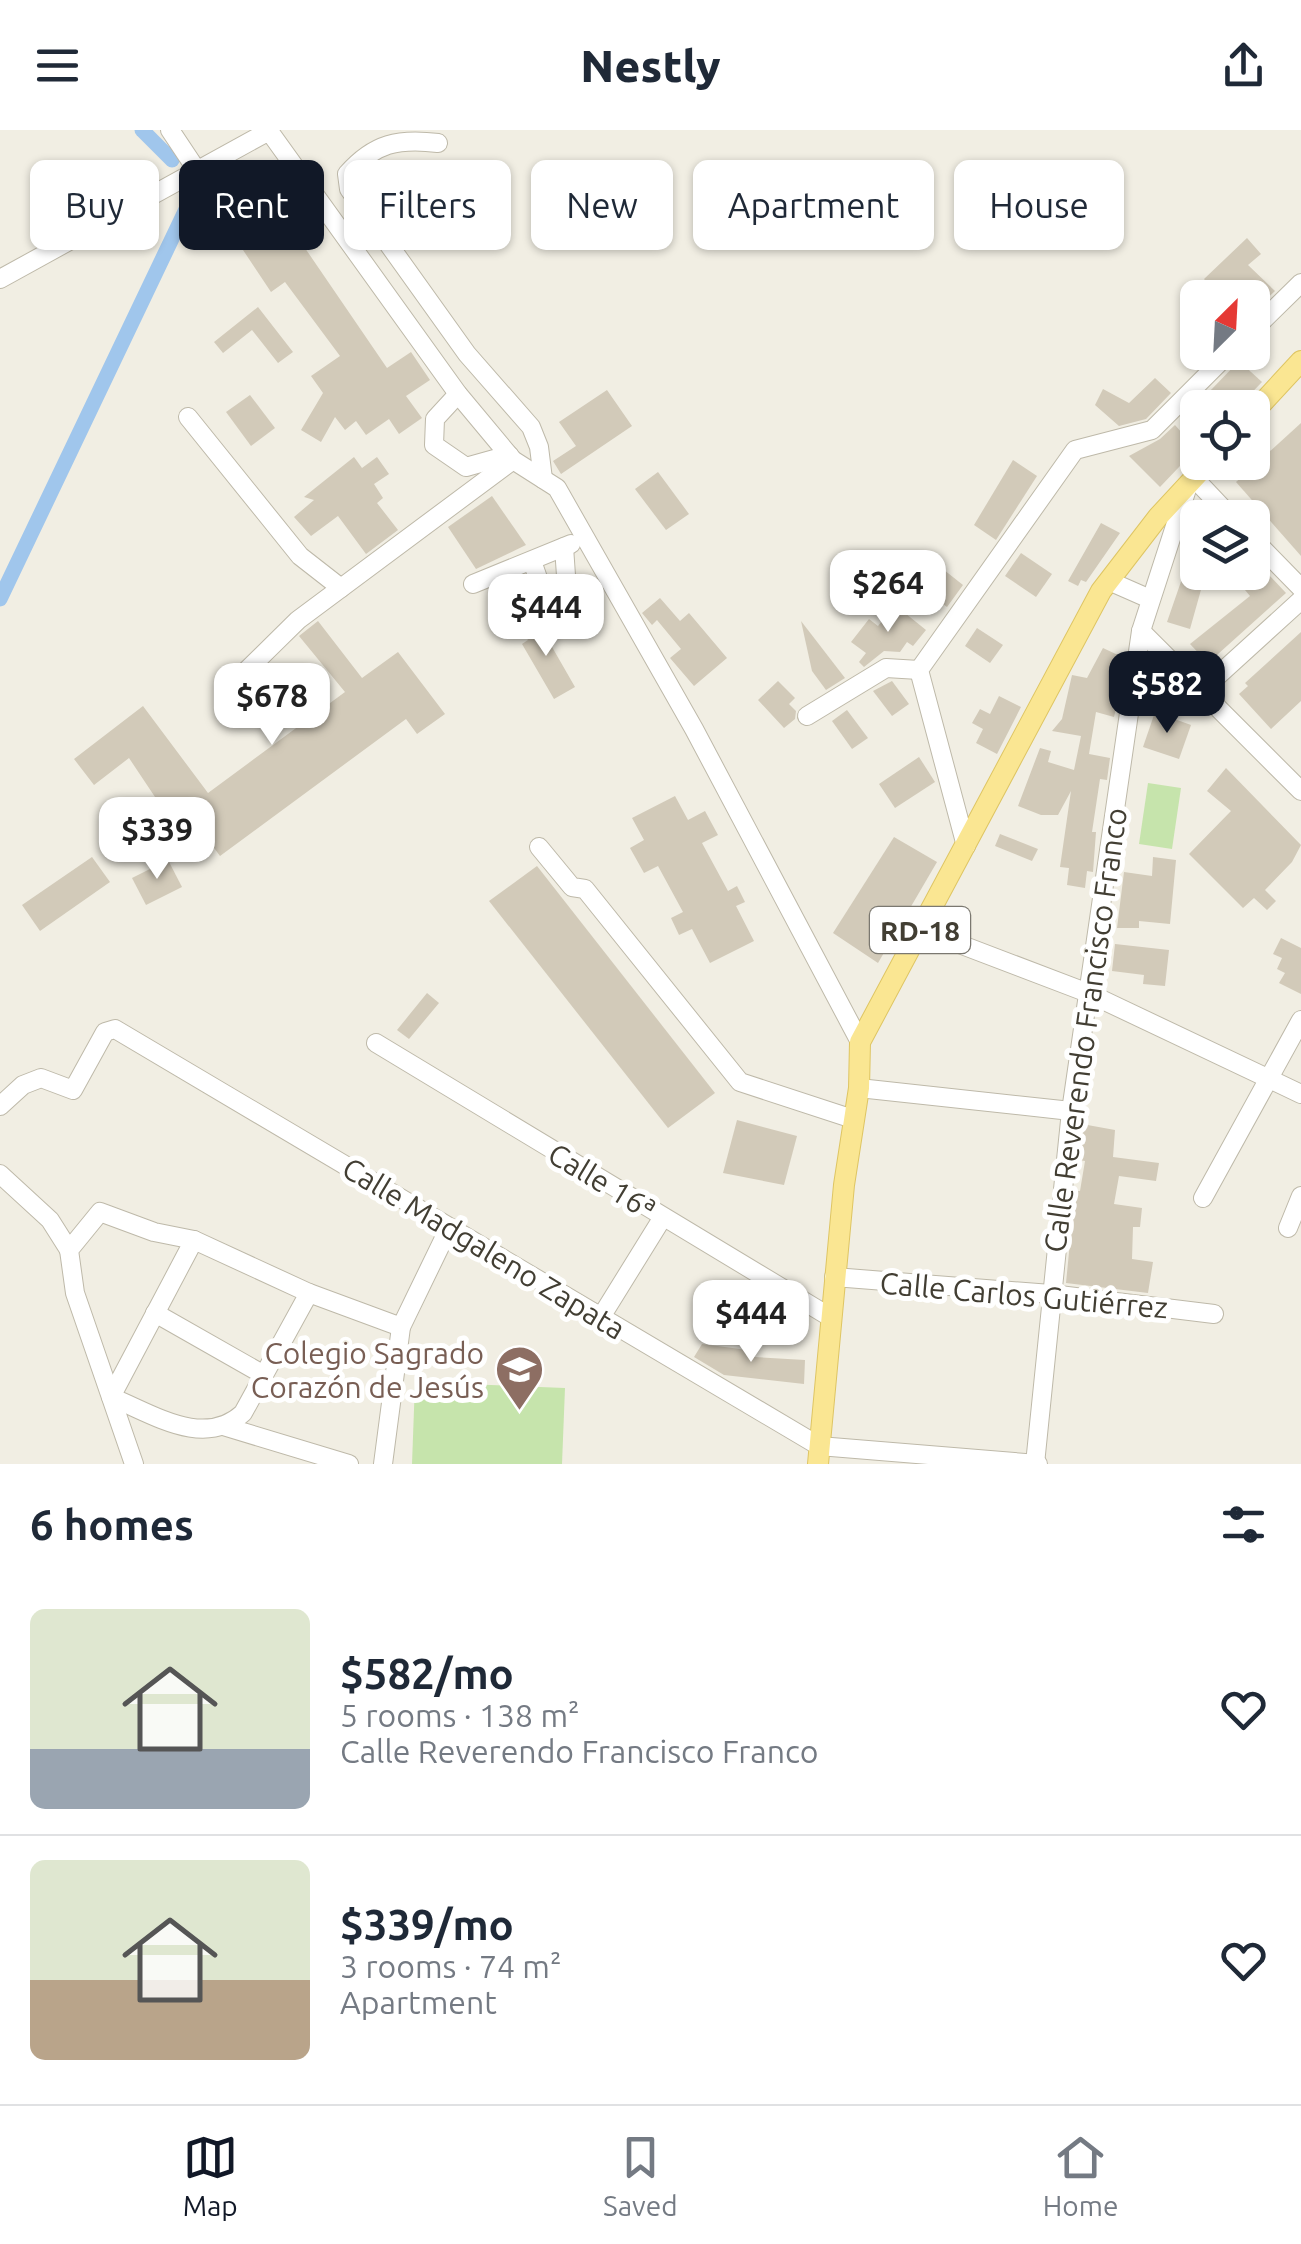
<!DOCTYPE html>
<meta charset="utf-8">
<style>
:root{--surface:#fff;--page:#f2f2f3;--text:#1f2937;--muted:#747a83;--line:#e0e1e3;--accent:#111827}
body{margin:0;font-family:Ubuntu,sans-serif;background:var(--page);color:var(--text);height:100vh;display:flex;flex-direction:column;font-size:38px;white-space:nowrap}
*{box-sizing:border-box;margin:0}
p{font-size:32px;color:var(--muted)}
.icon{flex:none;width:55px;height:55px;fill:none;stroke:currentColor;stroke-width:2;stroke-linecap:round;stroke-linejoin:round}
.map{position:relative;height:1334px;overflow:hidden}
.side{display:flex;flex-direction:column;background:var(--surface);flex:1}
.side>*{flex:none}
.banner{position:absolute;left:30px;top:30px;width:1242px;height:90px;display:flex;gap:20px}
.needle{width:65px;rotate:24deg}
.tools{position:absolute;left:1180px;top:150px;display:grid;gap:20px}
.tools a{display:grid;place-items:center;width:90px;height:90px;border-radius:15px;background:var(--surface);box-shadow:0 2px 8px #0004;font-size:50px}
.price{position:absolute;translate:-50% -85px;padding:0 22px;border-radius:20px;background:#fff;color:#222;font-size:32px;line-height:65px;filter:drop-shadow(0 2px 5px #0008)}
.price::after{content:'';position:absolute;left:50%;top:60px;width:30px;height:22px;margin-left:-15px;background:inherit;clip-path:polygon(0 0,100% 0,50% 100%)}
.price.active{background:var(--accent);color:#fff}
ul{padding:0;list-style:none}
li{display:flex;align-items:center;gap:30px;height:250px;padding:0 30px}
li+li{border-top:2px solid var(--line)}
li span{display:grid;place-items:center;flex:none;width:280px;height:200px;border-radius:15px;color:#555}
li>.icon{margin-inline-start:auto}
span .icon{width:120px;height:120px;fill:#fffc;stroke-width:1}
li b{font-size:42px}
h2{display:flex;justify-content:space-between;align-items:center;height:120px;padding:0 30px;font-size:42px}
.tag{padding:0 35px;border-radius:15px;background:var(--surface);box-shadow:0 2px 8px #0004;font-size:35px;line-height:90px}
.tag.active{background:var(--accent);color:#fff}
header{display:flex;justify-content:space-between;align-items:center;height:130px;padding:0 30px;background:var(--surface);font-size:45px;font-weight:800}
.menu{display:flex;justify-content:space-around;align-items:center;height:140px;border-top:2px solid var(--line);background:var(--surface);font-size:28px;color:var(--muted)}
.menu a{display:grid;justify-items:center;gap:5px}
.menu .active{color:var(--accent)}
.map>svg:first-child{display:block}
.pitch{fill:#c6e4ac}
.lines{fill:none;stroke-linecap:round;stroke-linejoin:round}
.canal{stroke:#a0c6ec;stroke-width:15}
.building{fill:#d2cab9}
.minor-casing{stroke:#beb9a9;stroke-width:20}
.major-casing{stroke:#dec563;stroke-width:22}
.minor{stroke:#fff;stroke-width:18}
.major{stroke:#fae692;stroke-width:20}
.labels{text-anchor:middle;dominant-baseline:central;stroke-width:10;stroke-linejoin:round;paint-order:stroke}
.shield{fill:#fff;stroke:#7b7870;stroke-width:2.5}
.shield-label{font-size:28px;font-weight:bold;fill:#423e33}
.street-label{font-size:30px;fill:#423e33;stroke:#fff}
.education-label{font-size:30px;fill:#785e54;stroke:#fff;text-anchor:end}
</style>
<header><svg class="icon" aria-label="menu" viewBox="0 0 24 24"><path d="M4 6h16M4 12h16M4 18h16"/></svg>Nestly<svg class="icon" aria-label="share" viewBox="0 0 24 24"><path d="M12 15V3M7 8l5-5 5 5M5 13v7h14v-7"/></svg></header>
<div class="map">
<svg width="1301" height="1334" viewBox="0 0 1301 1334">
<rect width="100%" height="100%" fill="#f1eee3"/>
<g class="pitch">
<path d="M1148 653 1181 658 1172 719 1139 714Z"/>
<path d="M415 1252 565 1258 562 1334H412Z"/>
</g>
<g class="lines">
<g class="canal">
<path d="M142 0 172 30"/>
<path d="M0 469 190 71"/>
</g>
</g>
<g class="building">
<path d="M244 60 267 88 279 80 387 238 411 222 430 250 406 266 422 288 399 304 389 289 366 305 356 291 345 300 335 287 321 312 301 300 323 263 311 246 340 226 285 152 271 162 233 105 241 99 223 77Z"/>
<path d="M1247 108 1261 124 1248 135 1275 161 1252 183V168H1220L1204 149Z"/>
<path d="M258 177 293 222 278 233 252 200 223 223 214 212Z"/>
<path d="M1239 231 1262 252 1237 278H1223L1208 263Z"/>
<path d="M1155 248 1171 263 1146 289 1119 296 1095 275 1103 259 1129 273Z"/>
<path d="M607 260 632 296 561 344 553 331 576 316 559 292Z"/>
<path d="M250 265 275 298 251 316 226 282Z"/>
<path d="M1198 287V317L1160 357 1129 326 1160 309 1175 295 1182 303Z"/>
<path d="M1301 293V426L1236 352Z"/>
<path d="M354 327 362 338 377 327 389 344 374 354 383 368 377 373 398 400 366 424 338 386 311 406 294 387 314 370 304 367Z"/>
<path d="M1013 330 1037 346 996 410 974 395Z"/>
<path d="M658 342 689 384 666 400 635 359Z"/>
<path d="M492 366 526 415 476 439 448 397Z"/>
<path d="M1101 393 1120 403 1086 452 1081 450 1078 456 1068 451Z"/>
<path d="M1194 414 1198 442H1206L1190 499 1167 492Z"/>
<path d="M1021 423 1052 444 1036 467 1005 446Z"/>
<path d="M1252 427 1286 463 1208 533 1190 514 1250 466 1230 442H1252Z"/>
<path d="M907 430 939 436 963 455 947 477 922 458 928 449Z"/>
<path d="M660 468 680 491 689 483 727 528 694 556 670 528 681 519 657 490 652 495 642 483Z"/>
<path d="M895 475 926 500 913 516 907 512 900 522 884 521 864 537 859 532 866 523 851 512 869 489 878 496Z"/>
<path d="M539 487 551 499 544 503 575 557 554 569 522 514 528 510 522 501Z"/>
<path d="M318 491 362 548 398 522 445 584 417 604 406 589 220 726 184 677 169 688 129 628 94 655 74 629 143 576 208 663 345 562 299 506Z"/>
<path d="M801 491 845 548 826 560 812 541Z"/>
<path d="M977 498 1003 515 990 533 965 516Z"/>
<path d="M1301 502V571L1271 599 1239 564 1248 556 1245 553Z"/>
<path d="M1103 518 1120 526 1112 555 1117 556 1119 566 1114 587 1096 582 1089 624 1110 628 1107 650 1100 649 1092 702H1096L1093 742 1087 741 1085 758 1067 755 1069 738 1060 737 1071 661 1058 685H1041L1018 676 1040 618 1051 621 1048 632 1074 640 1081 606 1052 601 1062 589 1072 545 1087 548Z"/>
<path d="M778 551 795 568 789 574 796 581 795 589 784 598 758 570Z"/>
<path d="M892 551 909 574 892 586 873 561Z"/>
<path d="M999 566 1021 577 997 624 976 613 983 599 972 593 980 579 990 584Z"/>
<path d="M847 580 868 608 852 619 832 591Z"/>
<path d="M1155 582 1191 595 1179 629 1143 617Z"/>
<path d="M919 627 935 652 895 678 879 654Z"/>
<path d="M1226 638 1301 715 1292 732 1265 760 1276 771 1267 780 1254 768 1243 778 1189 724 1231 681 1207 661Z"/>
<path d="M675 666 688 690 705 681 718 705 702 713 728 761 737 756 745 772 736 776 754 811 710 833 692 799 679 805 671 788 683 782 658 736 644 743 630 718 644 710 632 688Z"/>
<path d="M1000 704 1038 719 1032 731 995 716Z"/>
<path d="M894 707 937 732 878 833 833 803Z"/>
<path d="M92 727 110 752 40 801 22 775Z"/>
<path d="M1153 727 1176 730 1170 794 1139 791V798H1117L1124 742 1152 746Z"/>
<path d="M168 730 182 757 146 775 132 748Z"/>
<path d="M537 736 715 963 668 998 489 771Z"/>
<path d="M1281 808 1301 818V864L1279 853 1285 843 1277 839 1282 828 1273 824Z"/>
<path d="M1115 814 1169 820 1165 856 1143 854 1144 845 1112 841Z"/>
<path d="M427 863 439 873 409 909 397 900Z"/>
<path d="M737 990 797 1006 784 1055 723 1043Z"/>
<path d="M1082 994 1115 1000 1113 1027 1159 1033 1156 1051 1119 1046 1114 1074 1142 1078 1140 1097H1133L1132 1129 1153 1132 1148 1163 1066 1153 1075 1061H1080L1085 1031 1079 1030Z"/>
<path d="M702 1214 755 1221 754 1227 805 1230 804 1254 724 1245 694 1227Z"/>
</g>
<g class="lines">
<defs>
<g id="minor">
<path d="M170 0 196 39"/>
<path d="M438 13C399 8 374 13 347 44L349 59 467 224 531 297 539 317 543 349"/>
<path d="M0 149 269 1 458 264 513 330 557 358 694 599 860 912"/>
<path d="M1252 201 1301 153"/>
<path d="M458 264 435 289 434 315 466 337 509 325"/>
<path d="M188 287 300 426 341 458"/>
<path d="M1194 348 1232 388"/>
<path d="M1252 408 1301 458"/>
<path d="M532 431 549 480 563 483 568 474 564 417"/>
<path d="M1109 451 1150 469"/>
<path d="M473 454 571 414"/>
<path d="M1141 501 1301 661"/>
<path d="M237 550 298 490 513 330"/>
<path d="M1202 560 1301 470"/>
<path d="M807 586 886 538 919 540"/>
<path d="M966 716 919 540 1075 320 1152 300 1230 222"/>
<path d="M539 717 572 757 585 759 740 952 853 989"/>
<path d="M920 799 1088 863 1301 964"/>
<path d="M376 913 830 1187"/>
<path d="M859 958 1071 981"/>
<path d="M0 976 23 955 41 948 73 960 105 902 115 899 819 1316 1038 1334"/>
<path d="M0 1044 50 1090 69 1120"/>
<path d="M1203 1068 1301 890"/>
<path d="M1288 1098 1301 1066"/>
<path d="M194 1110 111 1267C153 1284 204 1319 243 1283L309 1163"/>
<path d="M834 1147 1051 1164 1214 1184"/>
<path d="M155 1183 264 1245"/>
<path d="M601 1187 663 1087"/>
<path d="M223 1296 349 1334"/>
<path d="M134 1334 75 1163 69 1120 100 1082 154 1102 194 1110 309 1163 401 1197"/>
<path d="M383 1334 401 1197 449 1098"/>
<path d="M1035 1334 1071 981 1141 501 1187 359"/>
</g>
<g id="major">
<path d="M1252 284 1301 231"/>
<path d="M818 1334 844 1055 859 958 860 912 1101 461 1158 387 1209 332"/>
</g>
</defs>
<use href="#minor" class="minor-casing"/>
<use href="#major" class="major-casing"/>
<use href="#minor" class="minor"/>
<use href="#major" class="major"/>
</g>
<defs>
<symbol id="university-pin" viewBox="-11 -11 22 30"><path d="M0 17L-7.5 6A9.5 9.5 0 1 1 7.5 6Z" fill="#8d6e63" stroke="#fff"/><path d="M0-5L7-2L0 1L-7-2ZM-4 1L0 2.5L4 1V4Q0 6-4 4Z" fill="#fff"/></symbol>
</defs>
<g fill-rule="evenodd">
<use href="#university-pin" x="492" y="1212" width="55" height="75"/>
</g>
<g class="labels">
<rect class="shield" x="870" y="777" width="100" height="46" rx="8"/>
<g class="shield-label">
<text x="920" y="800">RD-18</text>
</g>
<g class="street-label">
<text transform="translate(1085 900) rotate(-82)">Calle Reverendo Francisco Franco</text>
<text transform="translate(602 1051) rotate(31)">Calle 16ª</text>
<text transform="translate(484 1118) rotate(31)">Calle Madgaleno Zapata</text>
<text transform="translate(1024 1165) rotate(5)">Calle Carlos Gutiérrez</text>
</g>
<g class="education-label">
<text x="484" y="1223">Colegio Sagrado<tspan x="484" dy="34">Corazón de Jesús</tspan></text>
</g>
</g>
</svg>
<div class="tools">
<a><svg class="needle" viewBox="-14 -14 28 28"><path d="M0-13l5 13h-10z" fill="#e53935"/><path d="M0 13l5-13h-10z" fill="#747a83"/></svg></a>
<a><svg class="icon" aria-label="locate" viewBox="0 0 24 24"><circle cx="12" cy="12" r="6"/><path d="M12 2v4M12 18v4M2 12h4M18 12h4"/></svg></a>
<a><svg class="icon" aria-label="layers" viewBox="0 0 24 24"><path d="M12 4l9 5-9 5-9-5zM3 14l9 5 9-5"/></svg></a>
</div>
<b class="price" style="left:888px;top:505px">$264</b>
<b class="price" style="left:546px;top:529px">$444</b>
<b class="price active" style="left:1167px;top:606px">$582</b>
<b class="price" style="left:272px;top:618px">$678</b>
<b class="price" style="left:157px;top:752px">$339</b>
<b class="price" style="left:751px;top:1235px">$444</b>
<div class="banner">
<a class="tag">Buy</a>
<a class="tag active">Rent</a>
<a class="tag">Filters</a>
<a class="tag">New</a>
<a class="tag">Apartment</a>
<a class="tag">House</a>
</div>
</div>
<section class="side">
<h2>6 homes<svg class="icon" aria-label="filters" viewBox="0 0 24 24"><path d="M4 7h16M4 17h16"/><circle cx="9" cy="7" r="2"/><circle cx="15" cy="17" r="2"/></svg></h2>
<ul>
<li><span style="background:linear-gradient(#dfe7d0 70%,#9aa5b1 0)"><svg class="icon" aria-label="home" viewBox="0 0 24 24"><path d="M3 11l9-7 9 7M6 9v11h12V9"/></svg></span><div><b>$582/mo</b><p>5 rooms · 138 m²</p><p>Calle Reverendo Francisco Franco</p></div><svg class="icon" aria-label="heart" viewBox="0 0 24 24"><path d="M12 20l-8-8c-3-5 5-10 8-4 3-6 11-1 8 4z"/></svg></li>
<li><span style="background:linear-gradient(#dfe7d0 60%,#b9a48a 0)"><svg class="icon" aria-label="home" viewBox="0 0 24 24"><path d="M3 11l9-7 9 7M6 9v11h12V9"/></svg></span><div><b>$339/mo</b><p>3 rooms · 74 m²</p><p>Apartment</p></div><svg class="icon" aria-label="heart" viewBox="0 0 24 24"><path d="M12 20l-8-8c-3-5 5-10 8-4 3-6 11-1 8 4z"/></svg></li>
</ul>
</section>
<nav class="menu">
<a class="active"><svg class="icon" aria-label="map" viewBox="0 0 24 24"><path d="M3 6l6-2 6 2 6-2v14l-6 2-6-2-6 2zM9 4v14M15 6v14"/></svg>Map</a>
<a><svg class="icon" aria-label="saved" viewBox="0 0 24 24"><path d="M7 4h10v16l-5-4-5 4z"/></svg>Saved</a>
<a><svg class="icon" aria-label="home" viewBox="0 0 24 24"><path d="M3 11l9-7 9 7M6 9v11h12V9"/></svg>Home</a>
</nav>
